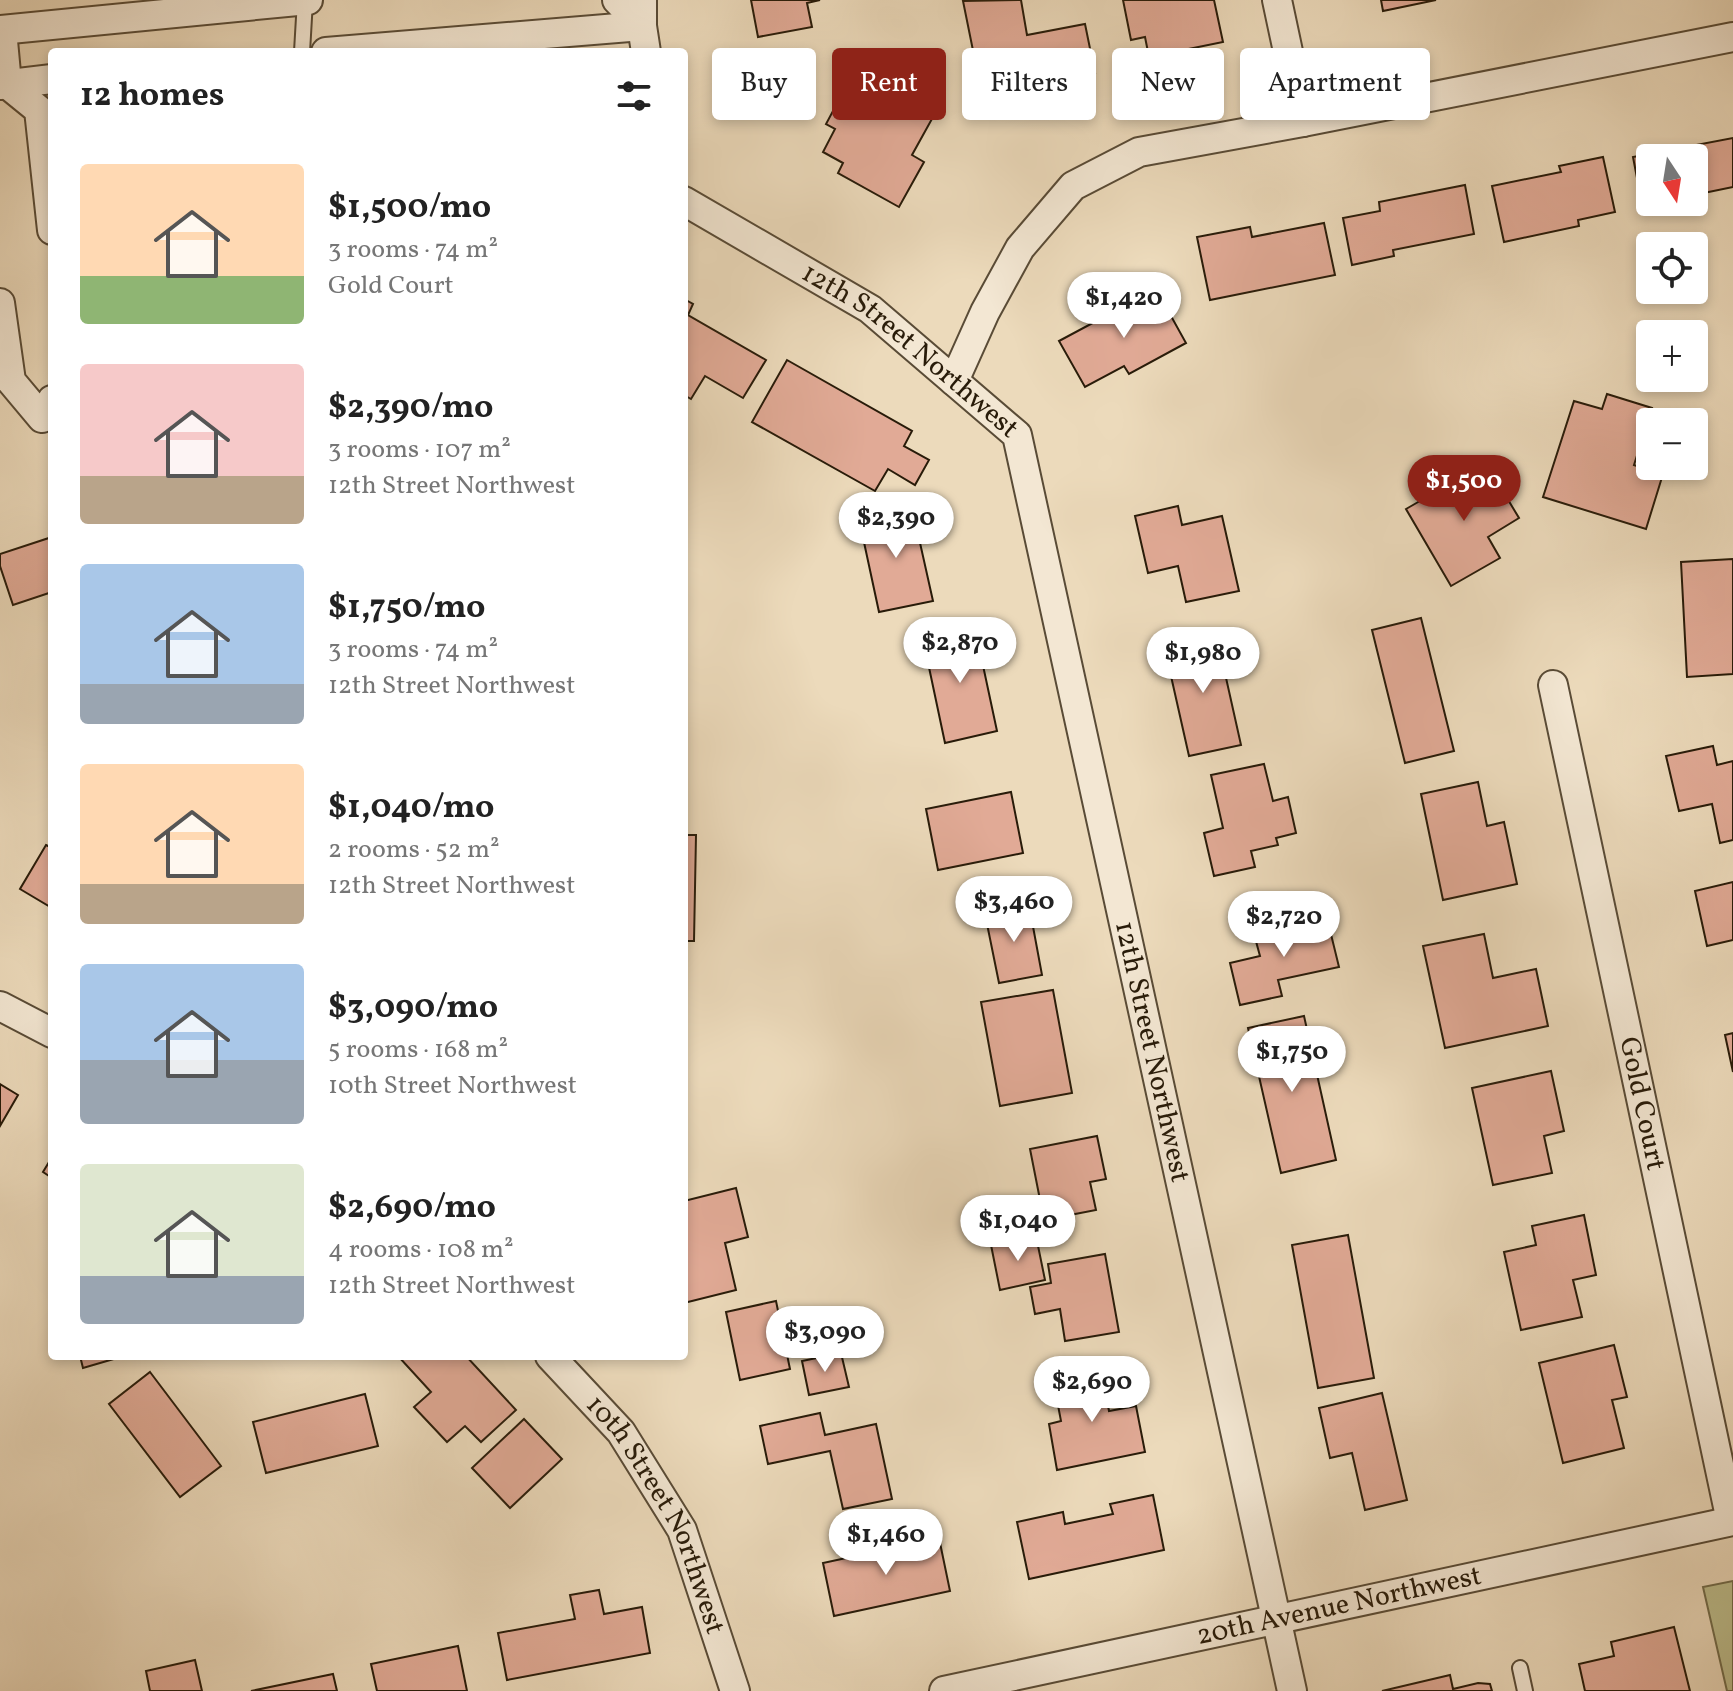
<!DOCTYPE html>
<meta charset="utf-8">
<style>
:root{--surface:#fff;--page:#f6f6f6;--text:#222;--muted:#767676;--accent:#8f2418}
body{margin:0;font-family:Vollkorn,serif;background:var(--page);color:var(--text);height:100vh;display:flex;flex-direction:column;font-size:30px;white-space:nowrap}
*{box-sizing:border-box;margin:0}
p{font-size:26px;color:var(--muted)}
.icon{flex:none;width:44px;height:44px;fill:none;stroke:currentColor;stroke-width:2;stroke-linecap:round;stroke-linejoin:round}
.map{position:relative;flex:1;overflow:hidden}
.panel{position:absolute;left:48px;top:48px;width:640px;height:1312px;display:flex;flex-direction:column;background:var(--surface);border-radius:8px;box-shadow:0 4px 12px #0003}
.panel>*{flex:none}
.top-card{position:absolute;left:712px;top:48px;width:760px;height:72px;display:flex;gap:16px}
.needle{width:52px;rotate:168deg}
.buttons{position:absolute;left:1636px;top:144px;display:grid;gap:16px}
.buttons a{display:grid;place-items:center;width:72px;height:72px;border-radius:8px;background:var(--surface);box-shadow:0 4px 12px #0003;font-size:40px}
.price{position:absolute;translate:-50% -68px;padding:0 18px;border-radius:28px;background:#fff;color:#222;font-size:26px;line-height:52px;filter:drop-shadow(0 2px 4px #0008)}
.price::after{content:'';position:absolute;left:50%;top:48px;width:24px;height:18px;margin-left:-12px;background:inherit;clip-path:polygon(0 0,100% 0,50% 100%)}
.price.on{background:var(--accent);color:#fff}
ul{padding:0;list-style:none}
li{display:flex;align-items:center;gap:24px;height:200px;padding:0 32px}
li span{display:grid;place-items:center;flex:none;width:224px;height:160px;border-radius:8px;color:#555}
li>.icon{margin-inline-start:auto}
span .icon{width:96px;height:96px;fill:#fffc;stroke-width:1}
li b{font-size:34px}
h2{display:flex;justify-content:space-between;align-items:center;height:96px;padding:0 32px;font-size:34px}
.chip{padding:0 28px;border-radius:8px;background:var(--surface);box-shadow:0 4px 12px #0003;font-size:28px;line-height:72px}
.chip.on{background:var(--accent);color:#fff}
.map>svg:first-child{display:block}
.green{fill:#bdbe8d;stroke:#726c4b;stroke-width:2}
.building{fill:#e1aa96;stroke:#281b09;stroke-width:2}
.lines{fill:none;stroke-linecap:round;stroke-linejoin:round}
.service-casing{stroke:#594b36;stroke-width:18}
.minor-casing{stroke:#594b36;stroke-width:32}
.service{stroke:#f3e7d3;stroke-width:14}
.minor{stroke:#f3e7d3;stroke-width:28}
.labels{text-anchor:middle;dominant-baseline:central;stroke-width:8;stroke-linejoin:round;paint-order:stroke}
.street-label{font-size:28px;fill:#281b09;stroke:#f3e7d3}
</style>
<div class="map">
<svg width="1733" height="1691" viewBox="0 0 1733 1691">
<rect width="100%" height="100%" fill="#ecdabb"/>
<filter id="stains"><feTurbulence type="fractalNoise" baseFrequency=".0025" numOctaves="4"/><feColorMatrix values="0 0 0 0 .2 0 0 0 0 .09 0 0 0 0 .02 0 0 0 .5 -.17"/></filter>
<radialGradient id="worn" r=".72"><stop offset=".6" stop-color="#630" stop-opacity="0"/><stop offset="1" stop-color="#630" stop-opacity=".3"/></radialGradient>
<path class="green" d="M1733 1581V1691H1727L1703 1587Z"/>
<g class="building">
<path d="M751 0H820L807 3 812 27 758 37Z"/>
<path d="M1021 0 1027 35 1085 24 1095 73 1035 84 1038 99 1021 103 1018 88 982 95 963 1Z"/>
<path d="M1123 0H1214L1223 42 1149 57 1145 37 1131 40Z"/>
<path d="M1381 0H1436L1383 11Z"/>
<path d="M906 78 943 99 912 155 924 162 899 207 838 173 843 163 823 152 835 129 826 124 849 81 892 104Z"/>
<path d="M1733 138V187L1694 195V158H1650V202H1654L1642 204 1633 157Z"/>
<path d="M1603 157 1615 212 1578 220 1579 226 1504 242 1492 186 1561 172 1559 166Z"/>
<path d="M1465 185 1474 234 1393 250 1394 256 1352 265 1343 218 1380 211 1379 202Z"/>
<path d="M1324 223 1335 275 1210 300 1197 237 1250 227 1252 237Z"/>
<path d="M1156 289 1186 343 1129 374 1124 366 1085 387 1059 341Z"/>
<path d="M684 299 693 304 688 315 766 360 743 398 705 376 691 399 684 395Z"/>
<path d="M787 360 912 431 904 446 929 460 915 485 888 469 875 491 752 422Z"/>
<path d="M1607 394 1652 408 1634 465 1663 474 1646 529 1543 497 1574 401 1602 409Z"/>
<path d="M1486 463 1519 518 1488 537 1500 558 1451 586 1406 509Z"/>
<path d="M1178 506 1182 525 1222 516 1239 591 1186 602 1178 566 1148 573 1135 516Z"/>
<path d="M912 507 933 601 879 612 859 519Z"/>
<path d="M52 537V592L13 605 0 566V554Z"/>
<path d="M1733 559V674L1687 677 1681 562Z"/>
<path d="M1421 618 1454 751 1405 763 1372 630Z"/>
<path d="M975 628 997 731 945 743 923 639Z"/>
<path d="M1216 633 1241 745 1189 756 1164 645Z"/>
<path d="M1713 746 1717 765 1733 761V840L1720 843 1712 804 1679 811 1666 756Z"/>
<path d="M1264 764 1273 801 1288 797 1296 833 1276 838 1278 845 1251 851 1255 867 1214 876 1204 833 1223 828 1211 775Z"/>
<path d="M1478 782 1487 826 1504 822 1517 884 1443 900 1421 794Z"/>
<path d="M1011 792 1023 853 938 870 926 809Z"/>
<path d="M684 835H696L694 941H684Z"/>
<path d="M46 845 52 848V908L20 889Z"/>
<path d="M1733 882V940L1707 946 1695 891Z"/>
<path d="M1029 905 1042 975 999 983 985 914Z"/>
<path d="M1327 918 1339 967 1278 980 1282 996 1240 1005 1230 963 1260 956 1254 934Z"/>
<path d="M1484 934 1493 978 1536 969 1548 1026 1445 1048 1423 946Z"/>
<path d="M1053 990 1072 1093 1000 1106 981 1002Z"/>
<path d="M1304 1016 1336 1160 1281 1173 1248 1028Z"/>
<path d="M1733 1033V1072L1725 1035Z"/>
<path d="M1551 1071 1564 1131 1544 1136 1552 1173 1493 1185 1472 1088Z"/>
<path d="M0 1084 18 1095 0 1126Z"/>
<path d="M1097 1136 1106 1179 1090 1182 1096 1210 1044 1220 1030 1149Z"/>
<path d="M52 1157V1178L43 1172Z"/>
<path d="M736 1188 748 1237 725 1243 736 1290 684 1303V1201Z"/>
<path d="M1584 1215 1596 1275 1573 1280 1582 1317 1521 1330 1504 1252 1536 1245 1532 1226Z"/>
<path d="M1348 1235 1374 1378 1318 1388 1292 1245Z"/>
<path d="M1036 1236 1045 1280 1000 1290 991 1245Z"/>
<path d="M1105 1254 1119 1332 1065 1341 1060 1309 1035 1314 1030 1287 1051 1283 1048 1264Z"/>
<path d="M776 1301 790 1369 740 1380 726 1312Z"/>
<path d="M1614 1345 1627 1397 1612 1400 1624 1448 1563 1463 1539 1363Z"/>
<path d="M841 1353 849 1387 809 1395 802 1361Z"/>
<path d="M80 1356H124L83 1368Z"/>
<path d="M398 1356H466L516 1410 481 1442 465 1426 447 1442 414 1407 431 1392Z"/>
<path d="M1101 1370 1109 1411 1136 1406 1145 1452 1057 1470 1049 1424 1061 1421 1053 1379Z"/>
<path d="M150 1372 221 1466 180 1497 109 1404Z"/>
<path d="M1382 1393 1407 1500 1365 1510 1352 1453 1330 1458 1319 1408Z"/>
<path d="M365 1394 378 1446 266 1473 253 1422Z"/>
<path d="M820 1413 825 1435 876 1424 892 1499 843 1509 830 1451 768 1464 760 1426Z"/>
<path d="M524 1419 562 1459 510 1508 472 1468Z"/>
<path d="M1153 1495 1164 1550 1029 1579 1017 1522 1063 1512 1065 1524 1113 1514 1110 1504Z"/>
<path d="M939 1538 950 1591 834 1616 823 1563Z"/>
<path d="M599 1590 604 1614 642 1607 650 1653 507 1680 498 1633 575 1619 570 1595Z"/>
<path d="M1674 1627 1690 1691H1585L1579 1664 1614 1656 1611 1642Z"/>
<path d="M458 1646 467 1691H377L371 1664Z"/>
<path d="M195 1660 202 1691H150L146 1671Z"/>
<path d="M333 1674 337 1691H251Z"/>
<path d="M1450 1675 1453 1689 1478 1683 1490 1684 1492 1691H1382Z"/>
</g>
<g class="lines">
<defs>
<g id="service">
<path d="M302 52 305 0"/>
<path d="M1520 1668 1525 1691"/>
</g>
<g id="minor">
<path d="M617 0 642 26"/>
<path d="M642 0V26L646 52"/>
<path d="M1277 0 1303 122"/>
<path d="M0 30 308 0"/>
<path d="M2 30 7 84"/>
<path d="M326 52 642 26"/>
<path d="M7 84 39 110 52 230"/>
<path d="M0 85 52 79"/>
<path id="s1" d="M684 201 870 309 1017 435 1292 1691"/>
<path d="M0 303 11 381 42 418 52 400"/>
<path d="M954 381 985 312 1020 248 1073 186 1139 152 1303 122 1733 37"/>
<path id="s2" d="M1553 685 1731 1521"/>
<path d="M0 1006 52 1033"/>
<path id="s3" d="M550 1356 621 1432 682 1530 735 1691"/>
<path id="s4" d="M944 1691 1733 1521"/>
</g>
</defs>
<use href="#service" class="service-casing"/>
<use href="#minor" class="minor-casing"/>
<use href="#service" class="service"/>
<use href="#minor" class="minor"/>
</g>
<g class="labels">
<g class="street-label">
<text stroke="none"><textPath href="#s1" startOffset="272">12th Street Northwest</textPath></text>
<text stroke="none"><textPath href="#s1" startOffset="1040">12th Street Northwest</textPath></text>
<text stroke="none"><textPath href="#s2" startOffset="428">Gold Court</textPath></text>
<text stroke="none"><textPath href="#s3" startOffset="194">10th Street Northwest</textPath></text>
<text stroke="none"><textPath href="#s4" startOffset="404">20th Avenue Northwest</textPath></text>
</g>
</g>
<rect width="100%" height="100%" filter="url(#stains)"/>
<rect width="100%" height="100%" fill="url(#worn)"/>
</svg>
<div class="buttons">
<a><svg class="needle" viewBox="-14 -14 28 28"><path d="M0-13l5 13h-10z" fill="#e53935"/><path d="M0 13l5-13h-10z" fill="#767676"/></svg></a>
<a><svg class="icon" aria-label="locate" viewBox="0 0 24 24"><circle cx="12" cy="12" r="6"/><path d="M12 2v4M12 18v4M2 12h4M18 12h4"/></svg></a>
<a>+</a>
<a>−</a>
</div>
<b class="price" style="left:1124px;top:340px">$1,420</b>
<b class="price on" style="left:1464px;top:523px">$1,500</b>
<b class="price" style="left:896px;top:560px">$2,390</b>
<b class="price" style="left:960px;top:685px">$2,870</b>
<b class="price" style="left:1203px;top:695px">$1,980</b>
<b class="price" style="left:1014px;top:944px">$3,460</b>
<b class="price" style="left:1284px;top:959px">$2,720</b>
<b class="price" style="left:1292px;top:1094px">$1,750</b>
<b class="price" style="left:1018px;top:1263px">$1,040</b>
<b class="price" style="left:825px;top:1374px">$3,090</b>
<b class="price" style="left:1092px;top:1424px">$2,690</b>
<b class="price" style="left:886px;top:1577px">$1,460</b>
<div class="top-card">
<a class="chip">Buy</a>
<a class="chip on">Rent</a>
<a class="chip">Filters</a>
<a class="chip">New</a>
<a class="chip">Apartment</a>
</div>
<section class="panel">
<h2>12 homes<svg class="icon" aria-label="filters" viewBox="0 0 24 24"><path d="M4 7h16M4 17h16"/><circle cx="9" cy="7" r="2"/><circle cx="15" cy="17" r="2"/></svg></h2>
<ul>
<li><span style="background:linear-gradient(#ffd9b3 70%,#8fb573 0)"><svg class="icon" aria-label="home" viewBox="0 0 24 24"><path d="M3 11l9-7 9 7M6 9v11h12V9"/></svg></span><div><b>$1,500/mo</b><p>3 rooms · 74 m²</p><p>Gold Court</p></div></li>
<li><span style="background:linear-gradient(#f6c9c9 70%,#b9a48a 0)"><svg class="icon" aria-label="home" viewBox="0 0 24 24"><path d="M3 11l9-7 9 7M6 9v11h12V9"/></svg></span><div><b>$2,390/mo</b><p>3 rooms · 107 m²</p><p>12th Street Northwest</p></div></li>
<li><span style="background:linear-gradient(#a9c7e8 75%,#9aa5b1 0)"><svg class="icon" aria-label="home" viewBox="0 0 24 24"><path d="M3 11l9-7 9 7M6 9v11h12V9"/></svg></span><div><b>$1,750/mo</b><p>3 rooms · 74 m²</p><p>12th Street Northwest</p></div></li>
<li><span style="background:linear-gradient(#ffd9b3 75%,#b9a48a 0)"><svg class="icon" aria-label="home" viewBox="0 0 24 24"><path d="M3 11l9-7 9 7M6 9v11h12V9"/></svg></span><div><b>$1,040/mo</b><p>2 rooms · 52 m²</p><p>12th Street Northwest</p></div></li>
<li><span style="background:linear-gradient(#a9c7e8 60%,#9aa5b1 0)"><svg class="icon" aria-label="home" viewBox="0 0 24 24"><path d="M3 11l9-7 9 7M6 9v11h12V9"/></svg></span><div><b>$3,090/mo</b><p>5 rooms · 168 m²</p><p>10th Street Northwest</p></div></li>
<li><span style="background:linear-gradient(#dfe7d0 70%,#9aa5b1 0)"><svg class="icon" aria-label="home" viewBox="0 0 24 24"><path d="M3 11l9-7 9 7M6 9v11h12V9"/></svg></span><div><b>$2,690/mo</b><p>4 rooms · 108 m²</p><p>12th Street Northwest</p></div></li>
</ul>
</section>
</div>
